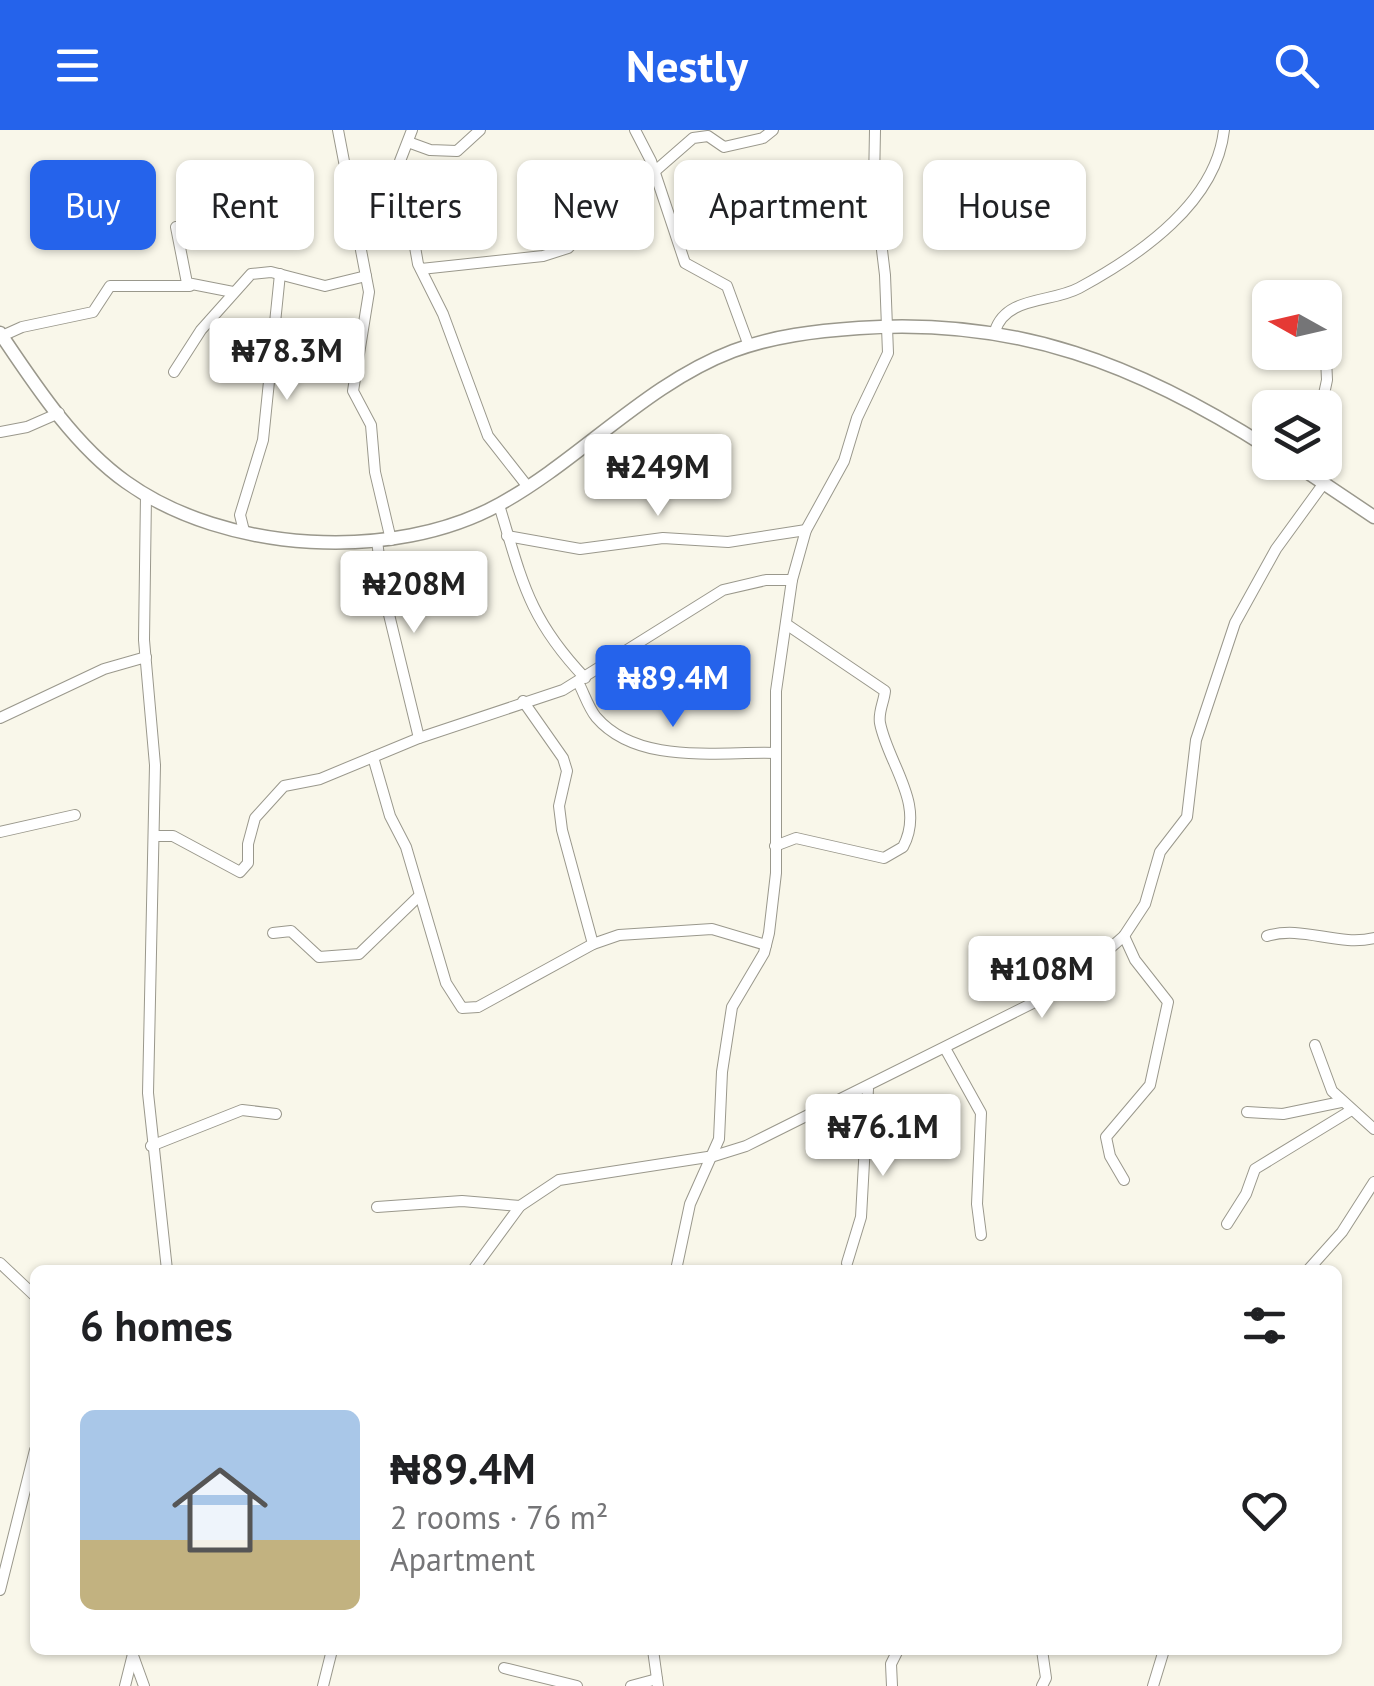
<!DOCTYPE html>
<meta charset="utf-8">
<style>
:root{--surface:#fff;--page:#f6f6f6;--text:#202124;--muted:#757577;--line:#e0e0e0;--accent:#2563eb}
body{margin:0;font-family:"PT Sans",sans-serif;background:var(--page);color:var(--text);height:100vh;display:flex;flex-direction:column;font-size:38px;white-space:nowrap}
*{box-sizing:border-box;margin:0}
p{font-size:32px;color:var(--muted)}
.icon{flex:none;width:55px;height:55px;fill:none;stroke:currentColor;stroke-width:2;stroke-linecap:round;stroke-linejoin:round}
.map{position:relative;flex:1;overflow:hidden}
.sheet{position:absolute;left:30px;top:1135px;width:1312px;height:390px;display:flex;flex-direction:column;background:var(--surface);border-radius:15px;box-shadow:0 2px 8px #0004}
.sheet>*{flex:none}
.hud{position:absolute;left:30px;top:30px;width:1315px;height:90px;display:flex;gap:20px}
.needle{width:65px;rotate:278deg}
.fabs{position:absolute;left:1252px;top:150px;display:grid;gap:20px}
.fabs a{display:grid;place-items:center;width:90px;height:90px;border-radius:15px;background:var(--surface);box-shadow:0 2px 8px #0004;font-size:50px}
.price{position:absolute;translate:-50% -85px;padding:0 22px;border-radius:10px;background:#fff;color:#222;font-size:32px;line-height:65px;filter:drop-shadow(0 2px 5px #0008)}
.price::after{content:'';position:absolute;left:50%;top:60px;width:30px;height:22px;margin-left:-15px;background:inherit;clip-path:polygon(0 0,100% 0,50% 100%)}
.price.current{background:var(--accent);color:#fff}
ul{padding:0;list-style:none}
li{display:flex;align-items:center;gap:30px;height:250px;padding:0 50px}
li+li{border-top:2px solid var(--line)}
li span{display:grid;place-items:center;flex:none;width:280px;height:200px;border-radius:15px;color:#555}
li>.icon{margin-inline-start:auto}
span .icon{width:120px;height:120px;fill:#fffc;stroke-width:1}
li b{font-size:42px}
h2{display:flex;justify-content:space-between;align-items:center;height:120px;padding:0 50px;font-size:42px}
.chip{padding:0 35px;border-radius:15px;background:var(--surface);box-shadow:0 2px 8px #0004;font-size:35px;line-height:90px}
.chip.current{background:var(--accent);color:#fff}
header{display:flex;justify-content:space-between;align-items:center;height:130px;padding:0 50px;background:var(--accent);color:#fff;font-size:45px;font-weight:700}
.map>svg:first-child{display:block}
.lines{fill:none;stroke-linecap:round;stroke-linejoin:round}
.minor-casing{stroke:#9a988c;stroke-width:12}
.major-casing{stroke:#9a988c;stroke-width:15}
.minor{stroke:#fff;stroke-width:10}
.major{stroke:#fff;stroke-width:12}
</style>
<header><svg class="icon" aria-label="menu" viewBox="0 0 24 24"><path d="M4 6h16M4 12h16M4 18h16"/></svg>Nestly<svg class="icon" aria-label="search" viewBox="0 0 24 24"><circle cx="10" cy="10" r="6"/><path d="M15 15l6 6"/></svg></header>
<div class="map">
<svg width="1374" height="1556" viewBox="0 0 1374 1556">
<rect width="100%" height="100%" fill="#f9f7ea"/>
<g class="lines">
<defs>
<g id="minor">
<path d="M338 0 369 162 353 261 371 295 375 342 391 410"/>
<path d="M412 0 400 31 418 134 443 184 488 306 528 357"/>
<path d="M635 0 651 31 685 133 727 156 749 216"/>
<path d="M408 12 430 20 457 21 480 0"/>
<path d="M654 42 693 8 708 6 724 17 763 8 773 0"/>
<path d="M176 97 187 153 233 162"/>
<path d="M421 139 543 126 568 118 586 99"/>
<path d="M1325 183 1327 171"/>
<path d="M995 201C1006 166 1051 173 1079 158 1140 125 1216 73 1224 0"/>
<path d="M2 206 22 197 93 182 110 156H190"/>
<path d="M174 242 201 200 251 144 271 142 325 156 366 146"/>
<path d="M1321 278 1327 250 1325 206"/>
<path d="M0 302 27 297 59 283"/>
<path d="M146 365 144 510 155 635 148 963 167 1140"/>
<path d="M499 375C522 450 528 488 585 548"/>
<path d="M244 401 240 385 263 310 280 144"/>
<path d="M507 406 580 419 663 408 728 412 806 400"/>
<path d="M377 411 384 464 419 608"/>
<path d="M578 552C584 563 588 577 596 587 638 636 720 621 776 623"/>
<path d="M523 571 563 628 567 641 559 676 562 700 593 814"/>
<path d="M0 588 104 539 146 527"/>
<path d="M373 627 390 686 406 717 446 853 462 878 478 877 593 814 619 805 712 799 766 815"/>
<path d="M0 702 75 685"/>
<path d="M155 706H173L240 742 248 733V714L255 688 284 656 320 649 419 608 563 560 723 460 766 450H792"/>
<path d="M775 716 796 708 884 728 903 717C926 674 888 634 880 593 878 582 884 572 885 561L786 494"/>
<path d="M273 803 291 801 319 827 359 824 418 767"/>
<path d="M1267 806C1303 795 1338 817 1374 808"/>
<path d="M1315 915 1332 961 1374 999"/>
<path d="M946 920 981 983 977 1074 981 1105"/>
<path d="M1247 982 1283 984 1341 972"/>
<path d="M151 1016 242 980 276 984"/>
<path d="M1124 1050 1110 1026 1106 1007 1150 955 1168 872 1135 830 1124 806"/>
<path d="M377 1077 462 1071 520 1076"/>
<path d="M1227 1094 1246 1064 1255 1039 1350 981"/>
<path d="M0 1133 35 1166"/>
<path d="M847 1133 861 1087 868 959"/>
<path d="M473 1140 520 1076 559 1050 714 1026 746 1016 1067 856 1124 806 1145 774 1160 722 1187 687 1196 610 1235 493 1276 419 1324 353"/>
<path d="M676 1140 690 1074 719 1009 722 942 732 877 764 823 769 803 776 743V561L792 450 806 400 844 331 857 288 888 223 885 145 874 54 875 0"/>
<path d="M1308 1140 1342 1102 1374 1052"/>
<path d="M0 1460 35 1320"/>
<path d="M131 1520 144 1556"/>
<path d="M653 1520 658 1556"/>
<path d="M1042 1520 1046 1548 1042 1556"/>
<path d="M504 1538 577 1556"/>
<path d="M125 1556 132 1528"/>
<path d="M323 1556 332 1520"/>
<path d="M631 1556 657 1549"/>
<path d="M892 1556 891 1534 898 1520"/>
<path d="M1153 1556 1164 1520"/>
</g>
<g id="major">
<path d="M0 203C35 255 74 315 126 352 225 423 394 433 500 374 580 330 646 254 733 221 773 206 816 201 859 198 1017 187 1139 235 1270 319"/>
<path d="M1292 332 1374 387"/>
</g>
</defs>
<use href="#minor" class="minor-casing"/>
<use href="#major" class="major-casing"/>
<use href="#minor" class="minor"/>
<use href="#major" class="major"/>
</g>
</svg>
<div class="fabs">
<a><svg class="needle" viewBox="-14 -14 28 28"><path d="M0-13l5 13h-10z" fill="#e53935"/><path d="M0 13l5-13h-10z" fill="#757577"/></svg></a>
<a><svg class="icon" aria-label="layers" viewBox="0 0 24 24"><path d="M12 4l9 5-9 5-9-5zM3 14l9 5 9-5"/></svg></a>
</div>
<b class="price" style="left:287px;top:273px">₦78.3M</b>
<b class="price" style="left:658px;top:389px">₦249M</b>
<b class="price" style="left:414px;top:506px">₦208M</b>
<b class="price current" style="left:673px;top:600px">₦89.4M</b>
<b class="price" style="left:1042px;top:891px">₦108M</b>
<b class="price" style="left:883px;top:1049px">₦76.1M</b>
<div class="hud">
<a class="chip current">Buy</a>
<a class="chip">Rent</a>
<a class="chip">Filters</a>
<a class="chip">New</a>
<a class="chip">Apartment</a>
<a class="chip">House</a>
</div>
<section class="sheet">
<h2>6 homes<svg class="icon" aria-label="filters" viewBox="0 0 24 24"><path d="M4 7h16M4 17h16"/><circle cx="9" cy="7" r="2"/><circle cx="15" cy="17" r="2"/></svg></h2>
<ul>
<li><span style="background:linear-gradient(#a9c7e8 65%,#c2b280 0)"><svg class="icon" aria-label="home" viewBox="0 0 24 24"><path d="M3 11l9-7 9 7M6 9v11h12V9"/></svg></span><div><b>₦89.4M</b><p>2 rooms · 76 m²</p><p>Apartment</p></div><svg class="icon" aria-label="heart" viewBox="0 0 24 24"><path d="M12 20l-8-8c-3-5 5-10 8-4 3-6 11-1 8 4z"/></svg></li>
</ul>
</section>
</div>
